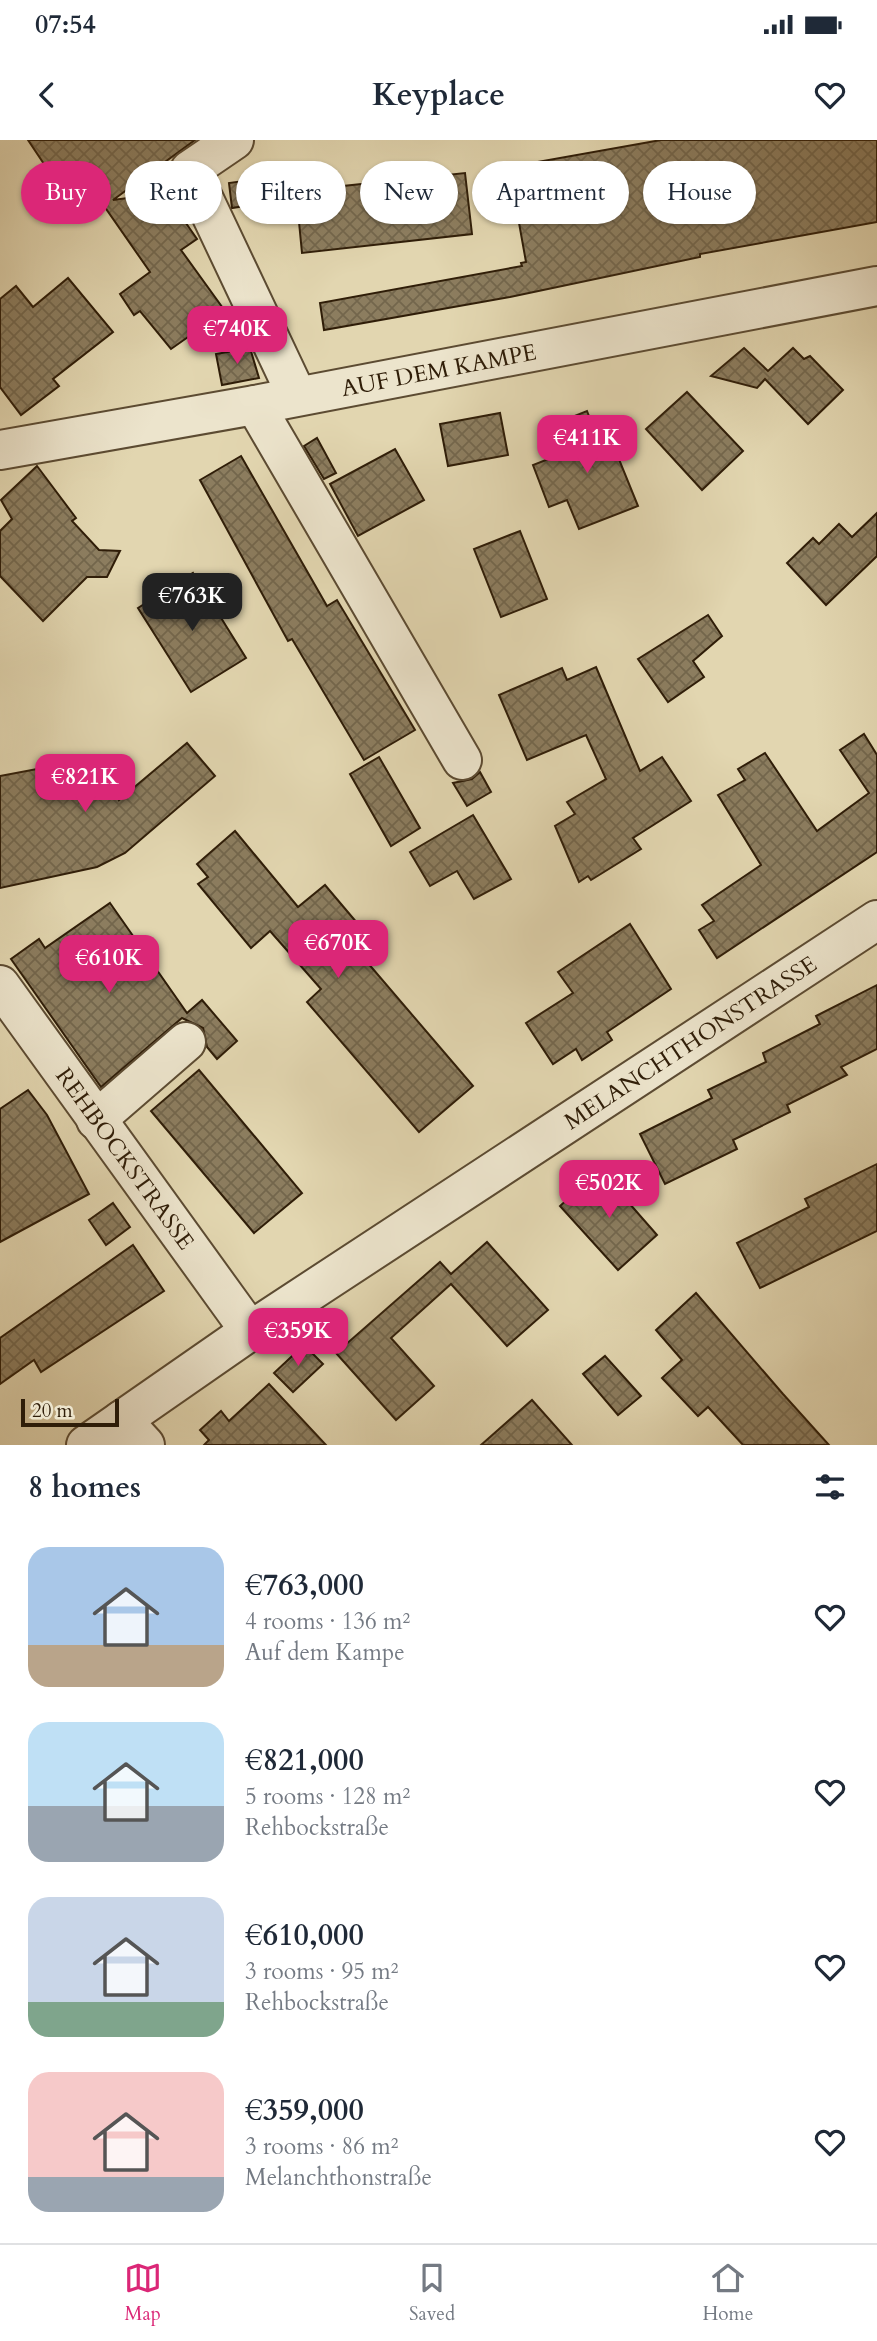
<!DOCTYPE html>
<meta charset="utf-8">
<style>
:root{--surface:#fff;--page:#f6f6f7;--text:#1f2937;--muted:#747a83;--line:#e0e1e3;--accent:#db2777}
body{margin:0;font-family:Cardo,serif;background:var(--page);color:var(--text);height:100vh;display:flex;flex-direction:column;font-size:26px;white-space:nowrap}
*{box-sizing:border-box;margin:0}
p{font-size:23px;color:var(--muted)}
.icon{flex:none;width:38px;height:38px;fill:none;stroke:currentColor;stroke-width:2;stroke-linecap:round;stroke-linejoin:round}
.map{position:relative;height:1305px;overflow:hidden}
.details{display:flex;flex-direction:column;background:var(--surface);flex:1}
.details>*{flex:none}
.top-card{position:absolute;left:21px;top:21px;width:836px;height:63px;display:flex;gap:14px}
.scale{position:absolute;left:21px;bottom:18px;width:98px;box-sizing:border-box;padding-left:7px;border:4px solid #2f1d08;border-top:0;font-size:19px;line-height:24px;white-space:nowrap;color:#2f1d08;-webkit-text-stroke:5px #ece4cc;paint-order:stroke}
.price{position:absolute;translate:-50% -60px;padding:0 16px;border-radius:14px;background:var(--accent);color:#fff;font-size:23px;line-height:46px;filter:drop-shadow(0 2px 4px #0008)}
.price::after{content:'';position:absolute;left:50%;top:42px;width:21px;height:16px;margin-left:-10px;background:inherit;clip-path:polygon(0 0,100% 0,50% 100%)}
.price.active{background:#222;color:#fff}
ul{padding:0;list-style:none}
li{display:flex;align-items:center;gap:21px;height:175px;padding:0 28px}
li span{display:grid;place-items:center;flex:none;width:196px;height:140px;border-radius:21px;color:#555}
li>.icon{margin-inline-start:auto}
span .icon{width:84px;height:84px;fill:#fffc;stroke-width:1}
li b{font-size:30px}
h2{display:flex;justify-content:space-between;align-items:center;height:84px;padding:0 28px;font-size:30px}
.pill{padding:0 24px;border-radius:32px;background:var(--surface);box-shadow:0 2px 5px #0004;font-size:24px;line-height:63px}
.pill.active{background:var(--accent);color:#fff}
.status{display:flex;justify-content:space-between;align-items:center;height:49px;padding:0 35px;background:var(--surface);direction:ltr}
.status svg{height:19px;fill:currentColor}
header{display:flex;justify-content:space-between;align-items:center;height:91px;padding:0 28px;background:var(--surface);font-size:32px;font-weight:700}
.tabs{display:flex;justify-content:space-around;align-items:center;height:98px;border-top:2px solid var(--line);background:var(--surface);font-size:19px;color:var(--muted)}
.tabs a{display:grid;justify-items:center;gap:4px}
.tabs .active{color:var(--accent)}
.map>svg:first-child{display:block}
.building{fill:url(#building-cross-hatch);stroke:#2f1d08;stroke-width:2}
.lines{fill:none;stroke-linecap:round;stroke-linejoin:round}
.minor-casing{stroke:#5c4b32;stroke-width:42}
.minor{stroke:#ece4cc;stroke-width:38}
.labels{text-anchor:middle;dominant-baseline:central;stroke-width:5;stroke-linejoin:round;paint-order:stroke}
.street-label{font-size:23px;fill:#2f1d08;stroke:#ece4cc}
</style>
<div class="status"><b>07:54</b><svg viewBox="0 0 49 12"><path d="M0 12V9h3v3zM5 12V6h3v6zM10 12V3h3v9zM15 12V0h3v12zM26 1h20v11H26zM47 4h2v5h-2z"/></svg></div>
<header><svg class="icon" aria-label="back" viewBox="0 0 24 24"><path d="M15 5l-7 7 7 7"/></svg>Keyplace<svg class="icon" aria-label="heart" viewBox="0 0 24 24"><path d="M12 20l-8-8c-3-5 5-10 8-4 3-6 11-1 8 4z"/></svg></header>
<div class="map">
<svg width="877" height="1305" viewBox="0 0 877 1305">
<defs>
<pattern id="building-cross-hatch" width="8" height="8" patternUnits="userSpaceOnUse" patternTransform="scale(1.75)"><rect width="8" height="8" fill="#8c7d5f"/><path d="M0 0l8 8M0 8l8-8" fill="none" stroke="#73664c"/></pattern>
</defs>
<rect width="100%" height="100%" fill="#e2d6b0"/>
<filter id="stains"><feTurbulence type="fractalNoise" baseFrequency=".00286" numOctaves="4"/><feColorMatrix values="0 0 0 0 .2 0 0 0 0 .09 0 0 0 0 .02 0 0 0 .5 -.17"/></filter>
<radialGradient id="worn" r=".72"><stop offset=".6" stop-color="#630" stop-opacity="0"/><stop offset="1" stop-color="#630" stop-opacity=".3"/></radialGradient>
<g class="building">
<path d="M28 0H195L113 60 165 53 197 99 181 110 225 171 171 209 140 171 134 175 120 154 150 132 104 66 82 81Z"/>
<path d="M661 0H877V82L700 114V117L510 157 324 190 320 163 522 126 521 123 526 122 509 27Z"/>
<path d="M465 33 472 94 302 113 296 51Z"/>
<path d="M273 37 276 61 232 68 229 43Z"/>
<path d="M68 138 113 192 53 239 59 246 21 275 0 247V159L16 146 33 167Z"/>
<path d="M250 208 259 238 222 245 216 214Z"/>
<path d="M744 208 768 231 793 208 804 219 810 216 843 250 808 284 765 239 757 248 711 236Z"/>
<path d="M687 252 743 311 702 350 646 289Z"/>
<path d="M587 271 594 289 603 280 638 366 579 389 567 360 549 367 533 325 574 309 562 281Z"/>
<path d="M500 273 508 315 448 326 440 284Z"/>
<path d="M317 298 336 333 324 339 304 306Z"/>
<path d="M395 309 424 360 358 396 330 344Z"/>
<path d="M241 316 327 466 337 460 415 590 364 620 292 499 288 501 200 340Z"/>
<path d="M37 326 76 378 72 381 99 410 120 411 107 437H87L43 481 0 436V391L12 379 1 360Z"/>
<path d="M877 373V416L826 465 787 423 813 398 819 404 839 384 852 397Z"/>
<path d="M520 391 547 459 501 477 474 409Z"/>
<path d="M193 433 246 518 191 552 138 468Z"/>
<path d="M708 475 722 496 693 521 704 537 668 562 638 519Z"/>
<path d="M596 527 640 631 662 617 691 661 633 698 641 709 591 740 588 736 579 742 555 686 575 674 567 662 606 639 586 595 527 620 499 555 562 528 567 540Z"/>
<path d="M864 594 877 615V712L717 818 699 790 714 781 702 765 761 725 718 655 745 640 738 629 765 613 817 691 869 653 840 610Z"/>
<path d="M187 603 215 636 125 713 97 727 0 748V636L106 616 110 642H114L119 660Z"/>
<path d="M379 617 420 688 391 706 350 634Z"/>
<path d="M480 632 491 652 467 666 453 643 472 639Z"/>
<path d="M473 675 511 739 474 759 457 731 430 746 410 712Z"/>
<path d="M235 691 298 767 325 745 374 803 361 815 473 946 419 992 307 862 321 849 270 791 251 808 198 744 208 737 197 724Z"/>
<path d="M110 763 187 873 202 860 237 901 217 919 207 907 203 888 182 878 101 947 11 819 39 799 45 808Z"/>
<path d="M630 784 671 849 607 892 612 900 582 920 576 909 553 924 526 883 573 853 558 832Z"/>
<path d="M877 845V909L841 927 847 935 787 965 790 972 733 1000 737 1009 665 1044 640 994 712 958 708 950 766 922 763 913 820 884 816 876Z"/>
<path d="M199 930 302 1053 254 1093 151 971Z"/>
<path d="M28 950 47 975 89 1054 0 1102V969Z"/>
<path d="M877 1024V1091L760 1148 737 1103 809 1067 805 1059Z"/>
<path d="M600 1030 657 1095 618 1130 560 1066Z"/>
<path d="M113 1063 130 1087 106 1105 89 1080Z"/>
<path d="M487 1102 548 1170 507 1206 451 1144 391 1198 434 1246 396 1280 336 1213 440 1122 451 1134Z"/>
<path d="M133 1105 164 1151 41 1232 34 1220 0 1244V1198Z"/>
<path d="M696 1153 783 1254 829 1305H743L708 1267 698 1276 662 1238 682 1220 656 1190Z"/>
<path d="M304 1205 323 1224 293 1252 274 1233Z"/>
<path d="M605 1216 641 1256 618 1275 583 1234Z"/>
<path d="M269 1244 326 1305H204L209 1300 200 1290 221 1271 229 1281Z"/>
<path d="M532 1260 572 1305H481Z"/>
</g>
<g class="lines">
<defs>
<g id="minor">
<path d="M234 0 190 30 297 256"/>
<path d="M255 265 462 620"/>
<path id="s1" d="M0 310 255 265 877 146"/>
<path id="s2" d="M0 845 250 1191"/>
<path d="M96 980 186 902"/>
<path d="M122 1280 145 1305"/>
<path id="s3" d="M86 1305 250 1191 877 780"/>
</g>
</defs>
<use href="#minor" class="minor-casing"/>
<use href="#minor" class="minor"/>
</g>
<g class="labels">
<g class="street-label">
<text stroke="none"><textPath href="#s1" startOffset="446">AUF DEM KAMPE</textPath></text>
<text stroke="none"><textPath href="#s3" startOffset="726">MELANCHTHONSTRASSE</textPath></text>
<text stroke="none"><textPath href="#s2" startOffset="214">REHBOCKSTRASSE</textPath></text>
</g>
</g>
<rect width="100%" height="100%" filter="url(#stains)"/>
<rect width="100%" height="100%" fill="url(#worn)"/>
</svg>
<div class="scale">20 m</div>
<b class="price" style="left:237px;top:226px">€740K</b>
<b class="price" style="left:587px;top:335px">€411K</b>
<b class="price active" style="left:192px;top:493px">€763K</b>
<b class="price" style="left:85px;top:674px">€821K</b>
<b class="price" style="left:338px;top:840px">€670K</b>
<b class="price" style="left:109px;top:855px">€610K</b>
<b class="price" style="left:609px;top:1080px">€502K</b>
<b class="price" style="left:298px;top:1228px">€359K</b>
<div class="top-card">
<a class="pill active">Buy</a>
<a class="pill">Rent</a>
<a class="pill">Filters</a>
<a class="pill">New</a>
<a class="pill">Apartment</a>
<a class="pill">House</a>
</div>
</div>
<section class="details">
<h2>8 homes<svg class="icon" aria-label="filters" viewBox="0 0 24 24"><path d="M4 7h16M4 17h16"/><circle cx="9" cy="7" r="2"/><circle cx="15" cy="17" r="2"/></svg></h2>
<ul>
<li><span style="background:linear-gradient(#a9c7e8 70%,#b9a48a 0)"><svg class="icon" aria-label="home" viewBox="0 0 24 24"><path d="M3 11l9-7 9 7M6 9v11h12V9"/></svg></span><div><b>€763,000</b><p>4 rooms · 136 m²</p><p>Auf dem Kampe</p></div><svg class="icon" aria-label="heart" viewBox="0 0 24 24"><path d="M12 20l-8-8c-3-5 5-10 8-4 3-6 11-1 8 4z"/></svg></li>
<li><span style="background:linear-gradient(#bfe0f5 60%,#9aa5b1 0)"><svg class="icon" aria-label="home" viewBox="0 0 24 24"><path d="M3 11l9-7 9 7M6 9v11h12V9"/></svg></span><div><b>€821,000</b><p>5 rooms · 128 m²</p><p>Rehbockstraße</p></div><svg class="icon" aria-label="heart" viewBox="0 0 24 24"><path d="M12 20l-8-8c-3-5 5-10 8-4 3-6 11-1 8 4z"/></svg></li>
<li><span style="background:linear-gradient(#c9d6e8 75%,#7fa58c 0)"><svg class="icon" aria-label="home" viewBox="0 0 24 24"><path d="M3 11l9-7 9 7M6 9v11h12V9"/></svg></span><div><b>€610,000</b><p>3 rooms · 95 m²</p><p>Rehbockstraße</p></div><svg class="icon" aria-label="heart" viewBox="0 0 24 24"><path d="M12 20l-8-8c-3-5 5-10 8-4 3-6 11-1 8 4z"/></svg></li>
<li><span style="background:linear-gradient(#f6c9c9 75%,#9aa5b1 0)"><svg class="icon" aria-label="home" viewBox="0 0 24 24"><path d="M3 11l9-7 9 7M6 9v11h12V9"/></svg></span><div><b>€359,000</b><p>3 rooms · 86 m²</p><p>Melanchthonstraße</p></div><svg class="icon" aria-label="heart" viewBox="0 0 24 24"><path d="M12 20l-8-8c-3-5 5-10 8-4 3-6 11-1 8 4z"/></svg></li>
</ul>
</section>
<nav class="tabs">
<a class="active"><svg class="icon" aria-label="map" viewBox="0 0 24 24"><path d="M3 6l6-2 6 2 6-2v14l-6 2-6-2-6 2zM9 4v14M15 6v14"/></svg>Map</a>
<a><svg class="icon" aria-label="saved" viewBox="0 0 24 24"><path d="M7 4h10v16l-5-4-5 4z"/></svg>Saved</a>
<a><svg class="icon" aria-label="home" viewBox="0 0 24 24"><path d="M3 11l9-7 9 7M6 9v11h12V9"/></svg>Home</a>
</nav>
